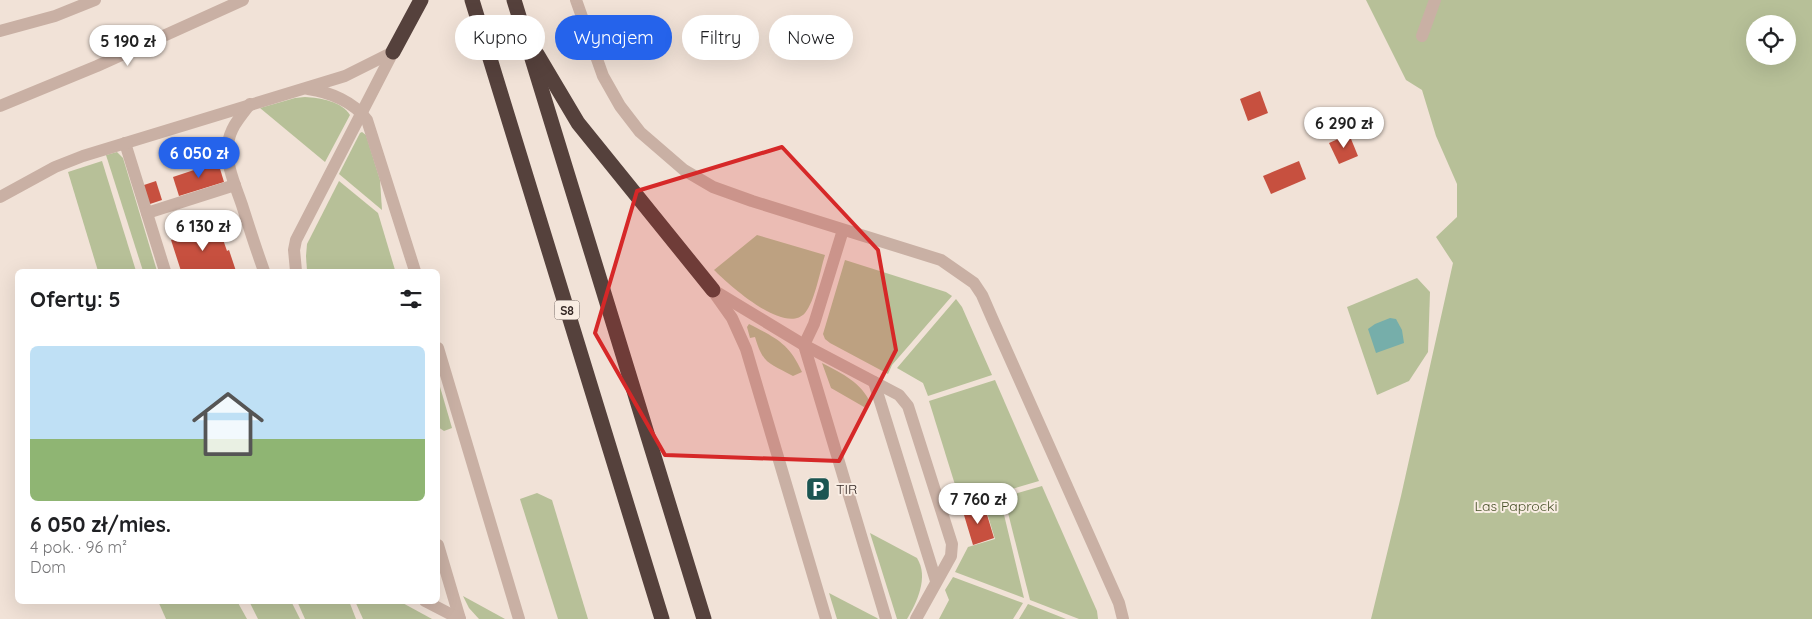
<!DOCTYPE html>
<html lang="pl">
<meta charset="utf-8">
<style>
:root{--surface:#fff;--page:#f2f2f2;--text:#202124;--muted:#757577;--line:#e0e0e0;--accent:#2563eb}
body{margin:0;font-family:Quicksand,sans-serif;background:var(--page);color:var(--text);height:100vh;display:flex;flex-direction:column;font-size:19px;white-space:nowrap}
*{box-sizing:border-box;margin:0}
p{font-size:16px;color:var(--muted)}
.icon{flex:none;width:28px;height:28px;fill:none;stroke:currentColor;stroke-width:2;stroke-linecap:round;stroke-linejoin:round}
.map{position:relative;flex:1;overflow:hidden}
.panel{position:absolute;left:15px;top:269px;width:425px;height:335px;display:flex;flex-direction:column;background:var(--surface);border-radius:8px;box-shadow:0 5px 20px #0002}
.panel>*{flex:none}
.hud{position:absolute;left:455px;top:15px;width:475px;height:45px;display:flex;gap:10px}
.tools{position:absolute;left:1746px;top:15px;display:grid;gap:10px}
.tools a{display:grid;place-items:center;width:50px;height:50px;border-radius:50%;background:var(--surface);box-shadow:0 5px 20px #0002;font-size:25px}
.price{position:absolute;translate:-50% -42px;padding:0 11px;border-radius:18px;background:#fff;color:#222;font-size:16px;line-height:32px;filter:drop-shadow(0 1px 2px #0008)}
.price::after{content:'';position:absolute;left:50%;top:30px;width:15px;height:11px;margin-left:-8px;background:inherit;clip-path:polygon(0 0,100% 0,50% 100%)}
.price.selected{background:var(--accent);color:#fff}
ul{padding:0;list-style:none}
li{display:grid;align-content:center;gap:10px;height:265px;padding:0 15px}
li+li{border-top:1px solid var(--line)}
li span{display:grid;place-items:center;height:155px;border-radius:8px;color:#555}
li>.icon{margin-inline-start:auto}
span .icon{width:90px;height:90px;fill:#fffc;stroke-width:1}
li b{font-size:21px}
h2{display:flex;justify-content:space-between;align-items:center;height:60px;padding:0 15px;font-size:21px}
.chip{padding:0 18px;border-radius:22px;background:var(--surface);box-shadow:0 5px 20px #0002;font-size:18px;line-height:45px}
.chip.selected{background:var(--accent);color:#fff}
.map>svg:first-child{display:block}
.green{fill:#b7c098;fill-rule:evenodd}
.water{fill:#76aeaa}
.building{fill:#c7503f}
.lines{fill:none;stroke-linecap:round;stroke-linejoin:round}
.minor{stroke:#c9b0a4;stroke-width:12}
.highway{stroke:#55413c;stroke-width:15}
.marked{fill:#d62828;fill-opacity:0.2;stroke:#d62828;stroke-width:4;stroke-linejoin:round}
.labels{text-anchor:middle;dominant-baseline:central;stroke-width:4;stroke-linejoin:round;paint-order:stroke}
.shield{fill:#f9ede3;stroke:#6f635e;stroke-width:1}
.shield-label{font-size:12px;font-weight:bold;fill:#342825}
.poi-label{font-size:14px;fill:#342825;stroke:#f9ede3;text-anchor:start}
.park-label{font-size:14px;fill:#485229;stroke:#f9ede3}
</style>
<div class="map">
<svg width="1812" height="619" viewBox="0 0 1812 619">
<rect width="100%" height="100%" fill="#f1e2d7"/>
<g class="green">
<path d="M1366 0H1812V619H1371L1401 496 1453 263 1436 237 1457 217V184L1436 136 1422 90 1406 80ZM1755 24H1788V56H1755Z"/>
<path d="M305 97C321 98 341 101 350 115L325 162 260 108 295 98Z"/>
<path d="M362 132 366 135 380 180 382 210 339 174 360 133Z"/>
<path d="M117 152 123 158 157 271H143L106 155Z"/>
<path d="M102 161 136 271H98L68 172Z"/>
<path d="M339 181 378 213 395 270 389 271H307L306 256 307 244Z"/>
<path d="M757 235 825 255C820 271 815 301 805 313 785 336 728 284 714 270Z"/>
<path d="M845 260 946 292 952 296 892 365 888 374 830 343 825 339 823 334Z"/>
<path d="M1417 278 1430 292 1428 352 1409 381 1377 395 1347 307Z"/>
<path d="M956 299 962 307 992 375 928 396 923 383 897 368Z"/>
<path d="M749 324C776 338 789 343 802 372L793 376C770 363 763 365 755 337L750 338 747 327Z"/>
<path d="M822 363C843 374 861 382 871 404L864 407 831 388Z"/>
<path d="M438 380 452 428 444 431 438 427Z"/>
<path d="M995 380 1039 481 961 504 929 401Z"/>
<path d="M1042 486 1097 611 1098 619H1079L1030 600 1004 497Z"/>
<path d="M537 493 552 500 588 619H558L520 499Z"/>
<path d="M1000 498 1024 598 955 572 968 547 995 539 984 503Z"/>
<path d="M870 533 917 558C929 577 917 602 907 619H897Z"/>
<path d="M953 577 1023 603 1013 619H939L949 600 945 590Z"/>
<path d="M829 593 877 618 878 619H837Z"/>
<path d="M463 596 505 619H479L469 608Z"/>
<path d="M158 601H237L247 619H166Z"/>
<path d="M249 601H291L300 619H258Z"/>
<path d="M297 601H349L356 619H305Z"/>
<path d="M355 601H399L432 619H363Z"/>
<path d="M1028 604 1066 619H1019Z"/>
</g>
<path class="water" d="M1390 318 1396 319 1402 330 1404 343 1376 353 1368 329 1375 324Z"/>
<g class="building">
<path d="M1260 91 1268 113 1248 121 1240 99Z"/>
<path d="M1349 134 1358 156 1339 164 1329 143Z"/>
<path d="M1299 161 1306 179 1271 194 1263 176Z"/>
<path d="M218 162 224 182 179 196 173 177Z"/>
<path d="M156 181 162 200 141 207 135 188Z"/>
<path d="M218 225 227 251 229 250 236 271H181L171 240Z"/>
<path d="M980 504 982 509 985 508 994 538 973 545 964 515 967 514 965 509Z"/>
</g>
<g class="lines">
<g class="minor">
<path d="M576 0 603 76 620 106 640 132 684 170 713 187 752 201 941 260 974 283 982 295 992 318 1119 603 1123 619"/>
<path d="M0 31 55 16 95 0"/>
<path d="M1422 36 1435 0"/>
<path d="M308 89C330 92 354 102 367 120L415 271"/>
<path d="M250 104C240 117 230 128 228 144 225 164 236 187 242 205 249 227 256 249 264 271"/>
<path d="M0 106 97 66 243 0"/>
<path d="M125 143 165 271"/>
<path d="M0 197 55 167 83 156 345 76 393 52"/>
<path d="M147 213 235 185"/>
<path d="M843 230 814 324 804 345 886 619"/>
<path d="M296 271 294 250 296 240 393 52"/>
<path d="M713 290 804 345 899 395 908 406 952 544 951 556 916 619"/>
<path d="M715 294 732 318 746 349 826 619"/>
<path d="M438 348 519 619"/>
<path d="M874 382 936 581"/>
<path d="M438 545 460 619"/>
<path d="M425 601 460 619"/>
</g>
<g class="highway">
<path d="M472 0 662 619"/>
<path d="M514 0 704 619"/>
<path d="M393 52 421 0"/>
<path d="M537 54 578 123 713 290"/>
</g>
</g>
<path class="marked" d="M782 147 878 250 896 350 839 461 665 455 595 333 637 191Z"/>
<defs>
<symbol id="parking-square" viewBox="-11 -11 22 22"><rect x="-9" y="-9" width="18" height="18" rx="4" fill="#1b5552" stroke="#f9ede3"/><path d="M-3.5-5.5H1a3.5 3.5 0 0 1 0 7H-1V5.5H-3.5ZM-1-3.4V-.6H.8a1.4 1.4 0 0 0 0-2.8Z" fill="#fff"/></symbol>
</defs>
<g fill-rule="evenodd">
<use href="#parking-square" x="804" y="475" width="28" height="28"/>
</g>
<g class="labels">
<rect class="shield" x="554.5" y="300.5" width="25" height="19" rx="4"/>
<g class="shield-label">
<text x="567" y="310">S8</text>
</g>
<g class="poi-label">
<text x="836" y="489">TIR</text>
</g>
<g class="park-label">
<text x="1516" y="506">Las Paprocki</text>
</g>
</g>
</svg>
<div class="tools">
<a><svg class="icon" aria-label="locate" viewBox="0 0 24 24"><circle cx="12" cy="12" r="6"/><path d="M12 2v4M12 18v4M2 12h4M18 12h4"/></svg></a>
</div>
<b class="price" style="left:128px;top:67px">5 190 zł</b>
<b class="price" style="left:1344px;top:149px">6 290 zł</b>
<b class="price selected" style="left:199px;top:179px">6 050 zł</b>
<b class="price" style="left:203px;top:252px">6 130 zł</b>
<b class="price" style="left:978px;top:525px">7 760 zł</b>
<div class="hud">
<a class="chip">Kupno</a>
<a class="chip selected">Wynajem</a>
<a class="chip">Filtry</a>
<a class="chip">Nowe</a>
</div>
<section class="panel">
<h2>Oferty: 5<svg class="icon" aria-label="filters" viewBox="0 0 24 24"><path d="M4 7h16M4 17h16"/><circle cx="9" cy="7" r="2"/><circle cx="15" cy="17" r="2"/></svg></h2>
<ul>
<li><span style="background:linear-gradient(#bfe0f5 60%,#8fb573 0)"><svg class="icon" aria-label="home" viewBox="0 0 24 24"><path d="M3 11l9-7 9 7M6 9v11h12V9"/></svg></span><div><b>6 050 zł/mies.</b><p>4 pok. · 96 m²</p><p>Dom</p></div></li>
</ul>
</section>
</div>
